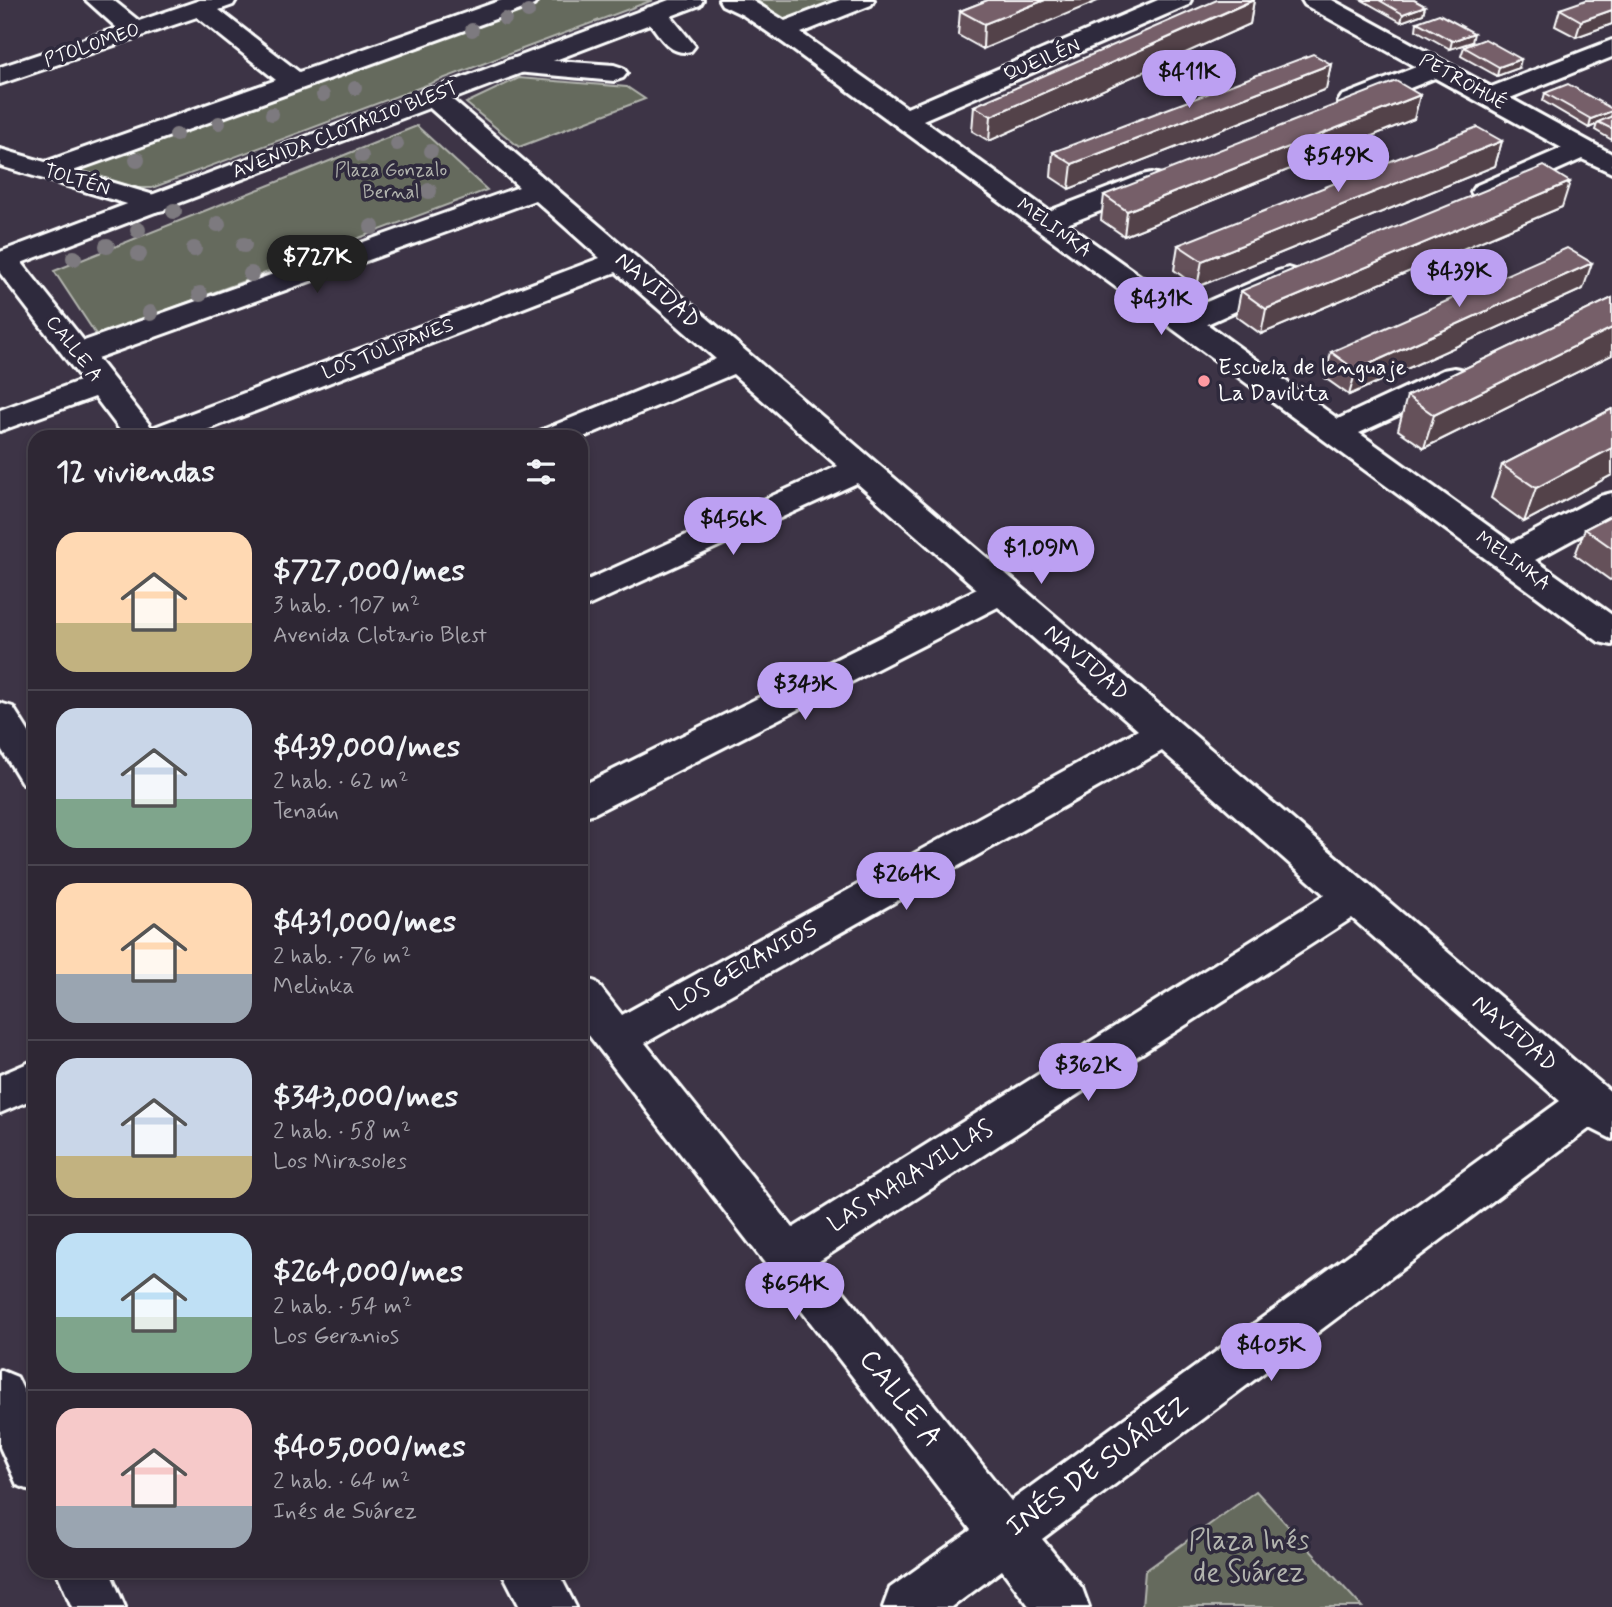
<!DOCTYPE html>
<html lang="es">
<meta charset="utf-8">
<style>
:root{--surface:#2e2734;--page:#362f3c;--text:#f1f3f6;--muted:#a7a5ac;--line:#49444f;--accent:#bca0f2}
body{margin:0;font-family:Mynerve,sans-serif;background:var(--page);color:var(--text);height:100vh;display:flex;flex-direction:column;font-size:26px;white-space:nowrap}
*{box-sizing:border-box;margin:0}
p{font-size:23px;color:var(--muted)}
.icon{flex:none;width:38px;height:38px;fill:none;stroke:currentColor;stroke-width:2;stroke-linecap:round;stroke-linejoin:round}
.map{position:relative;flex:1;overflow:hidden}
.drawer{position:absolute;left:28px;top:430px;width:560px;height:1148px;display:flex;flex-direction:column;background:var(--surface);border-radius:21px;box-shadow:0 4px 10px #0003,0 0 0 2px var(--line)}
.drawer>*{flex:none}
.price{position:absolute;translate:-50% -60px;padding:0 16px;border-radius:24px;background:var(--accent);color:#111;font-size:23px;line-height:46px;filter:drop-shadow(0 2px 4px #0008)}
.price::after{content:'';position:absolute;left:50%;top:42px;width:21px;height:16px;margin-left:-10px;background:inherit;clip-path:polygon(0 0,100% 0,50% 100%)}
.price.on{background:#222;color:#fff}
ul{padding:0;list-style:none}
li{display:flex;align-items:center;gap:21px;height:175px;padding:0 28px}
li+li{border-top:2px solid var(--line)}
li span{display:grid;place-items:center;flex:none;width:196px;height:140px;border-radius:21px;color:#555}
li>.icon{margin-inline-start:auto}
span .icon{width:84px;height:84px;fill:#fffc;stroke-width:1}
li b{font-size:30px}
h2{display:flex;justify-content:space-between;align-items:center;height:84px;padding:0 28px;font-size:30px}
.map>svg:first-child{display:block}
.green{fill:#656a5d;stroke:#b2b4ae;stroke-width:2}
.lines{fill:none;stroke-linecap:round;stroke-linejoin:round}
.minor-casing{stroke:#fff;stroke-width:6}
.major-casing{stroke:#fff;stroke-width:6}
.minor{fill:#2f2a3d;fill-rule:evenodd}
.major{fill:#2f2a3d;fill-rule:evenodd}
.tree{fill:#7d7a7f}
.wall{fill:#65515a;stroke:#fff;stroke-width:2}
.shaded-wall{fill:#53424a;stroke:#fff;stroke-width:2}
.building{fill:#765e69;stroke:#fff;stroke-width:2}
.poi-dot{fill:#ff9aa2;stroke:#2f2a3d;stroke-width:2.5}
.labels{text-anchor:middle;dominant-baseline:central;stroke-width:7;stroke-linejoin:round;paint-order:stroke}
.far-street-label{font-size:19px;fill:#fff;stroke:#2f2a3d}
.far-park-label{font-size:19px;fill:#b2b4ae;stroke:#2f2a3d}
.street-label{font-size:23px;fill:#fff;stroke:#2f2a3d}
.poi-label{font-size:23px;fill:#fff;stroke:#2f2a3d;text-anchor:start}
.near-street-label{font-size:28px;fill:#fff;stroke:#2f2a3d}
.near-park-label{font-size:28px;fill:#b2b4ae;stroke:#2f2a3d}
</style>
<div class="map">
<svg width="1612" height="1607" viewBox="0 0 1612 1607">
<rect width="100%" height="100%" fill="#3d3446"/>
<filter id="ink" filterUnits="userSpaceOnUse"><feTurbulence type="fractalNoise" baseFrequency=".0143" numOctaves="2"/><feDisplacementMap in="SourceGraphic" scale="14" xChannelSelector="R" yChannelSelector="G"/><feConvolveMatrix kernelMatrix="1 2 1 2 8 2 1 2 1" color-interpolation-filters="sRGB"/></filter>
<g filter="url(#ink)">
<g class="green">
<path d="M535 0H653L152 188H138L73 168Z"/>
<path d="M757 0H846L787 23Z"/>
<path d="M519 78 627 87 645 99 519 147 466 103Z"/>
<path d="M417 126 487 190 97 336 54 271Z"/>
<path d="M1256 1491 1362 1607H1142L1145 1571Z"/>
</g>
<g class="lines">
<defs>
<g id="minor">
<path d="M86 0H113L139 21 200 0H236L233 5 219 10 299 72 502 0H537L534 5 73 171 164 198 168 204 164 210 154 212 0 166V149L45 162 276 80 197 17 0 84V67L117 28Z"/>
<path d="M719 0H751L785 21 840 0H874L871 5 801 33 907 108 1158 0H1191L1188 5 923 120 1049 211 1142 175 1152 173 1162 175 1166 181 1162 187 1067 224 1188 310 1278 271 1288 268 1298 271 1303 277 1298 283 1207 324 1338 419 1443 370 1454 368 1465 370 1470 377 1465 384 1359 433 1512 543 1600 496 1612 493V518L1535 560 1612 615V645L1599 642 785 44 743 15 722 5Z"/>
<path d="M1302 0H1332L1491 87 1612 40V57L1510 98 1612 154V173L1582 159 1495 198 1485 200 1475 198 1471 192 1475 186 1562 148 1435 78 1360 108 1351 110 1342 108 1338 102 1342 96 1416 67 1305 5Z"/>
<path d="M655 6 664 8 691 41 695 46 691 51C669 57 659 34 646 18L643 13 646 8Z"/>
<path d="M514 58 614 65 623 68 627 73 623 78 614 81 505 71 501 66 505 61Z"/>
<path d="M432 88 441 90 1612 1093V1139L1590 1128 1042 1539 1082 1588 1089 1607H1030L1002 1570 952 1607H883L890 1588 971 1530 581 1025V977L596 982 622 1015 1138 730 998 607 595 813 581 817V786L977 589 857 483 581 609V583L838 466 733 374 581 438H535L540 431 716 359 616 272 186 438H126L95 397 0 431V410L82 380 0 273V253L15 254 84 341 519 187 423 102 419 96 423 90ZM535 200 600 258 152 428 97 358ZM1162 751 1325 895 793 1228 645 1043ZM1352 918 1560 1101 1011 1501 819 1261Z"/>
<path d="M0 703 13 707 35 742V787L22 783 0 747Z"/>
<path d="M35 1060V1098L0 1113V1075Z"/>
<path d="M0 1370 17 1377 35 1414V1492L17 1485 0 1447Z"/>
<path d="M57 1572H110L125 1607H72Z"/>
<path d="M502 1572H558L576 1607H520Z"/>
</g>
<path id="major" d="M669 0H703L700 5 0 271V252Z"/>
</defs>
<use href="#minor" class="minor-casing"/>
<use href="#major" class="major-casing"/>
<use href="#minor" class="minor"/>
<use href="#major" class="major"/>
</g>
<g class="tree">
<circle cx="528" cy="12" r="7"/>
<circle cx="505" cy="19" r="7"/>
<circle cx="472" cy="30" r="7"/>
<circle cx="355" cy="88" r="7"/>
<circle cx="323" cy="95" r="7"/>
<circle cx="272" cy="114" r="7"/>
<circle cx="219" cy="123" r="7"/>
<circle cx="176" cy="135" r="7"/>
<circle cx="397" cy="144" r="7"/>
<circle cx="431" cy="151" r="7"/>
<circle cx="362" cy="156" r="7"/>
<circle cx="137" cy="160" r="8"/>
<circle cx="429" cy="191" r="8"/>
<circle cx="174" cy="211" r="8"/>
<circle cx="218" cy="224" r="8"/>
<circle cx="372" cy="227" r="8"/>
<circle cx="138" cy="230" r="8"/>
<circle cx="244" cy="245" r="8"/>
<circle cx="107" cy="246" r="8"/>
<circle cx="194" cy="249" r="8"/>
<circle cx="316" cy="250" r="8"/>
<circle cx="139" cy="254" r="8"/>
<circle cx="74" cy="258" r="8"/>
<circle cx="251" cy="274" r="8"/>
<circle cx="200" cy="294" r="8"/>
<circle cx="150" cy="313" r="8"/>
</g>
<g class="wall">
<path d="M988 0 983 49 958 35 960 11Z"/>
<path d="M1254 0 1250 24 989 141 972 131 974 106Z"/>
<path d="M1362 0H1414L1425 6 1423 14 1401 22Z"/>
<path d="M1612 0V24L1576 37 1555 26 1560 9Z"/>
<path d="M1417 22 1472 42 1450 49 1416 30Z"/>
<path d="M1464 47 1519 68 1497 76 1461 56Z"/>
<path d="M1331 64 1326 89 1069 189 1051 177 1053 152Z"/>
<path d="M1545 93 1612 116V140L1595 130 1597 124 1589 128 1543 101Z"/>
<path d="M1420 95 1414 119 1124 236 1101 220 1104 195Z"/>
<path d="M1502 141 1495 166 1197 287 1174 270 1178 245Z"/>
<path d="M1562 207 1261 334 1236 316 1241 291Z"/>
<path d="M1583 289 1349 395 1325 378 1331 352Z"/>
<path d="M1612 298V355L1424 448 1398 430 1407 396Z"/>
<path d="M1612 409V475L1524 522 1491 498 1502 465Z"/>
<path d="M1612 515V579L1610 580 1575 555 1585 529Z"/>
</g>
<g class="shaded-wall">
<path d="M1045 0H1100L983 49 984 24Z"/>
<path d="M1254 0 1250 24 989 141 991 116Z"/>
<path d="M1425 6 1423 14 1401 22 1403 14Z"/>
<path d="M1612 10V24L1576 37 1581 21Z"/>
<path d="M1474 33 1472 42 1450 49 1452 41Z"/>
<path d="M1521 59 1519 68 1497 76 1499 67Z"/>
<path d="M1331 64 1326 89 1069 189 1072 164Z"/>
<path d="M1420 95 1414 119 1124 236 1127 211Z"/>
<path d="M1612 111 1611 119 1598 122 1597 124 1589 128 1591 119Z"/>
<path d="M1502 141 1495 166 1197 287 1202 261Z"/>
<path d="M1570 182 1562 207 1261 334 1266 309Z"/>
<path d="M1592 263 1583 289 1349 395 1356 370Z"/>
<path d="M1612 328V355L1424 448 1434 415Z"/>
<path d="M1612 448V475L1524 522 1536 488Z"/>
</g>
<g class="building">
<path d="M988 0H1045L984 24 960 11Z"/>
<path d="M1217 0H1253L991 116 974 106Z"/>
<path d="M1379 0H1414L1425 6 1403 14Z"/>
<path d="M1586 0H1612V10L1581 21 1560 9Z"/>
<path d="M1439 14 1474 33 1452 41 1417 22Z"/>
<path d="M1485 39 1521 59 1499 67 1464 47Z"/>
<path d="M1313 54 1331 64 1072 164 1053 152Z"/>
<path d="M1396 81 1420 95 1127 211 1104 195Z"/>
<path d="M1568 84 1612 109V111L1591 119 1545 93Z"/>
<path d="M1612 116V129L1598 122Z"/>
<path d="M1477 127 1502 141 1202 261 1178 245Z"/>
<path d="M1544 166 1570 182 1266 309 1241 291Z"/>
<path d="M1567 248 1592 263 1356 370 1331 352Z"/>
<path d="M1612 298V328L1434 415 1407 396Z"/>
<path d="M1612 409V448L1536 488 1502 465Z"/>
<path d="M1612 515V548L1585 529Z"/>
</g>
</g>
<circle class="poi-dot" cx="1204" cy="381" r="7"/>
<g class="labels">
<g class="far-street-label">
<text transform="translate(92 45) rotate(-19)">PTOLOMEO</text>
<text transform="translate(1042 60) rotate(-23)">QUEILÉN</text>
<text transform="translate(1463 82) rotate(29)">PETROHUÉ</text>
<text transform="translate(345 130) rotate(-21)">AVENIDA CLOTARIO BLEST</text>
<text transform="translate(77 180) rotate(17)">TOLTÉN</text>
<text transform="translate(1054 228) rotate(36)">MELINKA</text>
<text transform="translate(74 349) rotate(52)">CALLE A</text>
<text transform="translate(388 349) rotate(-21)">LOS TULIPANES</text>
<text transform="translate(1513 561) rotate(36)">MELINKA</text>
</g>
<g class="far-park-label">
<text x="391" y="170">Plaza Gonzalo<tspan x="391" dy="22">Bernal</tspan></text>
</g>
<g class="street-label">
<text transform="translate(657 291) rotate(41)">NAVIDAD</text>
<text transform="translate(1086 663) rotate(41)">NAVIDAD</text>
<text transform="translate(744 967) rotate(-29)">LOS GERANIOS</text>
<text transform="translate(1514 1034) rotate(41)">NAVIDAD</text>
<text transform="translate(911 1177) rotate(-32)">LAS MARAVILLAS</text>
</g>
<g class="poi-label">
<text x="1218" y="368">Escuela de lenguaje<tspan x="1218" dy="26">La Davilita</tspan></text>
</g>
<g class="near-street-label">
<text transform="translate(900 1399) rotate(52)">CALLE A</text>
<text transform="translate(1098 1467) rotate(-36)">INÉS DE SUÁREZ</text>
</g>
<g class="near-park-label">
<text x="1249" y="1541">Plaza Inés<tspan x="1249" dy="32">de Suárez</tspan></text>
</g>
</g>
</svg>
<b class="price" style="left:1189px;top:110px">$411K</b>
<b class="price" style="left:1338px;top:194px">$549K</b>
<b class="price on" style="left:317px;top:295px">$727K</b>
<b class="price" style="left:1459px;top:309px">$439K</b>
<b class="price" style="left:1161px;top:337px">$431K</b>
<b class="price" style="left:733px;top:557px">$456K</b>
<b class="price" style="left:1041px;top:586px">$1.09M</b>
<b class="price" style="left:805px;top:722px">$343K</b>
<b class="price" style="left:906px;top:912px">$264K</b>
<b class="price" style="left:1088px;top:1103px">$362K</b>
<b class="price" style="left:795px;top:1322px">$654K</b>
<b class="price" style="left:1271px;top:1383px">$405K</b>
<section class="drawer">
<h2>12 viviendas<svg class="icon" aria-label="filters" viewBox="0 0 24 24"><path d="M4 7h16M4 17h16"/><circle cx="9" cy="7" r="2"/><circle cx="15" cy="17" r="2"/></svg></h2>
<ul>
<li><span style="background:linear-gradient(#ffd9b3 65%,#c2b280 0)"><svg class="icon" aria-label="home" viewBox="0 0 24 24"><path d="M3 11l9-7 9 7M6 9v11h12V9"/></svg></span><div><b>$727,000/mes</b><p>3 hab. · 107 m²</p><p>Avenida Clotario Blest</p></div></li>
<li><span style="background:linear-gradient(#c9d6e8 65%,#7fa58c 0)"><svg class="icon" aria-label="home" viewBox="0 0 24 24"><path d="M3 11l9-7 9 7M6 9v11h12V9"/></svg></span><div><b>$439,000/mes</b><p>2 hab. · 62 m²</p><p>Tenaún</p></div></li>
<li><span style="background:linear-gradient(#ffd9b3 65%,#9aa5b1 0)"><svg class="icon" aria-label="home" viewBox="0 0 24 24"><path d="M3 11l9-7 9 7M6 9v11h12V9"/></svg></span><div><b>$431,000/mes</b><p>2 hab. · 76 m²</p><p>Melinka</p></div></li>
<li><span style="background:linear-gradient(#c9d6e8 70%,#c2b280 0)"><svg class="icon" aria-label="home" viewBox="0 0 24 24"><path d="M3 11l9-7 9 7M6 9v11h12V9"/></svg></span><div><b>$343,000/mes</b><p>2 hab. · 58 m²</p><p>Los Mirasoles</p></div></li>
<li><span style="background:linear-gradient(#bfe0f5 60%,#7fa58c 0)"><svg class="icon" aria-label="home" viewBox="0 0 24 24"><path d="M3 11l9-7 9 7M6 9v11h12V9"/></svg></span><div><b>$264,000/mes</b><p>2 hab. · 54 m²</p><p>Los Geranios</p></div></li>
<li><span style="background:linear-gradient(#f6c9c9 70%,#9aa5b1 0)"><svg class="icon" aria-label="home" viewBox="0 0 24 24"><path d="M3 11l9-7 9 7M6 9v11h12V9"/></svg></span><div><b>$405,000/mes</b><p>2 hab. · 64 m²</p><p>Inés de Suárez</p></div></li>
</ul>
</section>
</div>
